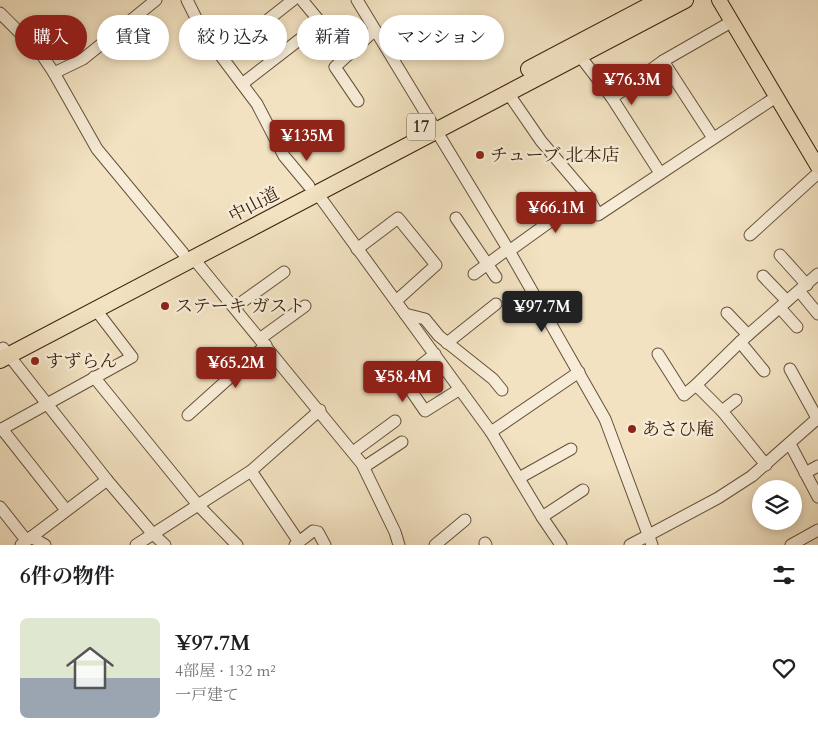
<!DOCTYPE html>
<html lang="ja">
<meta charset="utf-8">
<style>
:root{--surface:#fff;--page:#f6f6f6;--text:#202124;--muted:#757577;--accent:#8f2418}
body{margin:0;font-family:Cardo,"Noto Serif JP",serif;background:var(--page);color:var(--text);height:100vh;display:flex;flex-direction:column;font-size:19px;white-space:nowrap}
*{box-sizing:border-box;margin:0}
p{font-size:16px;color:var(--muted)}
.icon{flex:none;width:28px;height:28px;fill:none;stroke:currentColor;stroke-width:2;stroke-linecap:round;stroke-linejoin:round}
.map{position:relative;height:545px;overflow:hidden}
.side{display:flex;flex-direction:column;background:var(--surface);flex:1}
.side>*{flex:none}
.banner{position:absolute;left:15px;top:15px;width:500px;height:45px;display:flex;gap:10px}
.fabs{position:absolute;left:752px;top:480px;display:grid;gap:10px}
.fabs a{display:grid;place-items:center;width:50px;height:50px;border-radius:50%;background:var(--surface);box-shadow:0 2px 8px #0003;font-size:25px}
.price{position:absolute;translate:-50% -42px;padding:0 11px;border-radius:5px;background:var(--accent);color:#fff;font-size:16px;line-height:32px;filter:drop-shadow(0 1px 2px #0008)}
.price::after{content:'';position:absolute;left:50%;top:30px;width:15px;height:11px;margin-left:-8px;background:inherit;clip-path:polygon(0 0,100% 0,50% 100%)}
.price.selected{background:#222;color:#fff}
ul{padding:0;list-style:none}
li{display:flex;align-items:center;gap:15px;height:125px;padding:0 20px}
li span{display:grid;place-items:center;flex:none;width:140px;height:100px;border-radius:8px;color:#555}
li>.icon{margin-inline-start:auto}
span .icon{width:60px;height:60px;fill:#fffc;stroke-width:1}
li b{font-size:21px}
h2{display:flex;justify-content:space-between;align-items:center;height:60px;padding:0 20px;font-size:21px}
.pill{padding:0 18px;border-radius:22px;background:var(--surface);box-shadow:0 2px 8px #0003;font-size:18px;line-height:45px}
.pill.selected{background:var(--accent);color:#fff}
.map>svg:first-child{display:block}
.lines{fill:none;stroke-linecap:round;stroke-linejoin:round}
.minor-casing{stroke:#67503b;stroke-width:13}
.major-casing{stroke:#39200e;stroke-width:16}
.highway-casing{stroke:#39200e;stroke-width:18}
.minor{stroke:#f7ecd7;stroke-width:11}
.major{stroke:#f2e2c1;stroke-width:14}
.highway{stroke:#f2e2c1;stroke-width:16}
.poi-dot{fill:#8f2418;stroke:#f7ecd7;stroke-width:2}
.labels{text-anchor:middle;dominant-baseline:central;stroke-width:5;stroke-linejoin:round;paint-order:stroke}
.shield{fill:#f7ecd7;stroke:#725d4a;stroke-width:1}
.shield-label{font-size:16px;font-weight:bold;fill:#39200e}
.poi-label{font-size:18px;fill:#39200e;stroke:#f7ecd7;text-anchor:start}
.street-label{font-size:18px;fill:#39200e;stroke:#f7ecd7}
</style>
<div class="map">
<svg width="818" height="545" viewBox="0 0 818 545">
<rect width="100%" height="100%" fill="#f2e2c1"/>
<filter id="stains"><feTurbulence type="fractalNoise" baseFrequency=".004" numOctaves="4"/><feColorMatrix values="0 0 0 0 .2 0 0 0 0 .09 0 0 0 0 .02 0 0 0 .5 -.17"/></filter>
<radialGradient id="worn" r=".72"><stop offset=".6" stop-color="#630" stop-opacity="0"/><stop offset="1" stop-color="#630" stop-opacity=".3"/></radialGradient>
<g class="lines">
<defs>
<g id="minor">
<path d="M187 0 203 32 257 104 284 156 309 186"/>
<path d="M357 0 508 249 605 419 652 545"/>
<path d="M0 13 42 55 54 73 97 149 183 253"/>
<path d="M255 30 293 0"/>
<path d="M580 56 612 98 660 173"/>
<path d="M663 61 713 138"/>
<path d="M54 73 83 59 156 0"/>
<path d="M242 84 321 23 302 0"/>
<path d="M508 93 541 141 587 195 598 215 776 97"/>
<path d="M612 98 663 61 731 22"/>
<path d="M358 101 335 67 375 30"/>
<path d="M317 193 491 432 542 517 561 545"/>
<path d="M456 218 496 277"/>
<path d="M750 235 818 173"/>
<path d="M357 249 398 218 436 265 396 301"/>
<path d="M509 251 587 195"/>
<path d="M780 255 807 285"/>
<path d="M194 259 362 464 395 532 399 545"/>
<path d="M474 274 508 249"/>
<path d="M763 276 787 301"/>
<path d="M800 292 818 314"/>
<path d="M235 307 284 272"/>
<path d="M780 308 797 327"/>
<path d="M727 313 748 335"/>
<path d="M405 314 425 319 439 336 493 379 502 390"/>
<path d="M261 338 305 306"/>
<path d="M740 342 764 371"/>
<path d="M447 343 496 304"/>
<path d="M3 348 107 480 152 533 165 545"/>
<path d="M435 354 403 379 425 411 460 389"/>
<path d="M658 354 684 395 696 385"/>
<path d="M790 369 817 418"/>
<path d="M94 377 198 505 237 545"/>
<path d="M722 411 736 400"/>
<path d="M188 415 266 345"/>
<path d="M2 429 66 510"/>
<path d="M0 430 132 357 96 310"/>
<path d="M491 432 579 372"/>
<path d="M790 444 818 497"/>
<path d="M353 452 395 421"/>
<path d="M766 465 722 411 696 385 740 342 818 274"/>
<path d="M364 467 402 442"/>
<path d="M251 471 320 410"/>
<path d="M805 473 818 466"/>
<path d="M519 478 571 449"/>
<path d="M0 507 26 540"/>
<path d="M542 517 583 490"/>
<path d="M31 537 45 545"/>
<path d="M485 543 486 545"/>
<path d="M21 545 107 480"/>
<path d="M136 545 251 471 299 542"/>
<path d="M295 545 313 531 318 532 325 545"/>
<path d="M435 545 465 520"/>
<path d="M630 545 718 498 752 476 818 418"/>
<path d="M791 545 818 530"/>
</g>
<path id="major" d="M719 0 818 167"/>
<g id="highway">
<path d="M529 69 660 0"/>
<path d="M0 360 685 0"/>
</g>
</defs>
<use href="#minor" class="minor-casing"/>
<use href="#major" class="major-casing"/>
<use href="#highway" class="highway-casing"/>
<use href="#minor" class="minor"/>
<use href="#major" class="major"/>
<use href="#highway" class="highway"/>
</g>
<g class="poi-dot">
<circle cx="480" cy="155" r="5"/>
<circle cx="165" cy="306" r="5"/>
<circle cx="35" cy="361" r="5"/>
<circle cx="632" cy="429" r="5"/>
</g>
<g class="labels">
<rect class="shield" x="407" y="113.5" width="28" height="27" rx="4"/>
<g class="shield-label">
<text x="421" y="127">17</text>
</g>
<g class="poi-label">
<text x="490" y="155">チューブ 北本店</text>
<text x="175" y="306">ステーキ ガスト</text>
<text x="45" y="361">すずらん</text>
<text x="642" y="429">あさひ庵</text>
</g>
<g class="street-label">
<text transform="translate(254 205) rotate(-28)">中山道</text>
</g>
</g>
<rect width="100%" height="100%" filter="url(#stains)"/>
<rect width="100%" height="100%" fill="url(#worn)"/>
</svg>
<div class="fabs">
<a><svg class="icon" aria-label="layers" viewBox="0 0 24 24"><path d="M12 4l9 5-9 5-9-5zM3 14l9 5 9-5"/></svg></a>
</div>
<b class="price" style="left:632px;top:106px">¥76.3M</b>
<b class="price" style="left:307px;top:162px">¥135M</b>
<b class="price" style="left:556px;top:234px">¥66.1M</b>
<b class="price selected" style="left:542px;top:333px">¥97.7M</b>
<b class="price" style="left:236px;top:389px">¥65.2M</b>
<b class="price" style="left:403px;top:403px">¥58.4M</b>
<div class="banner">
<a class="pill selected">購入</a>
<a class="pill">賃貸</a>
<a class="pill">絞り込み</a>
<a class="pill">新着</a>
<a class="pill">マンション</a>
</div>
</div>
<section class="side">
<h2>6件の物件<svg class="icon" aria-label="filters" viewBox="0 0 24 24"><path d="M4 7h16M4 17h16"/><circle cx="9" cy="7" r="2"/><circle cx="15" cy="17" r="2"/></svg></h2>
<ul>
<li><span style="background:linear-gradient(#dfe7d0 60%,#9aa5b1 0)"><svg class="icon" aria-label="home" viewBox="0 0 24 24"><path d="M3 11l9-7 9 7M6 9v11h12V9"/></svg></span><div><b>¥97.7M</b><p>4部屋 · 132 m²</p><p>一戸建て</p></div><svg class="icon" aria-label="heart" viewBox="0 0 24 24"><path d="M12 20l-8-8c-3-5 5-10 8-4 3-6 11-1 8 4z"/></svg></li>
</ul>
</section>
